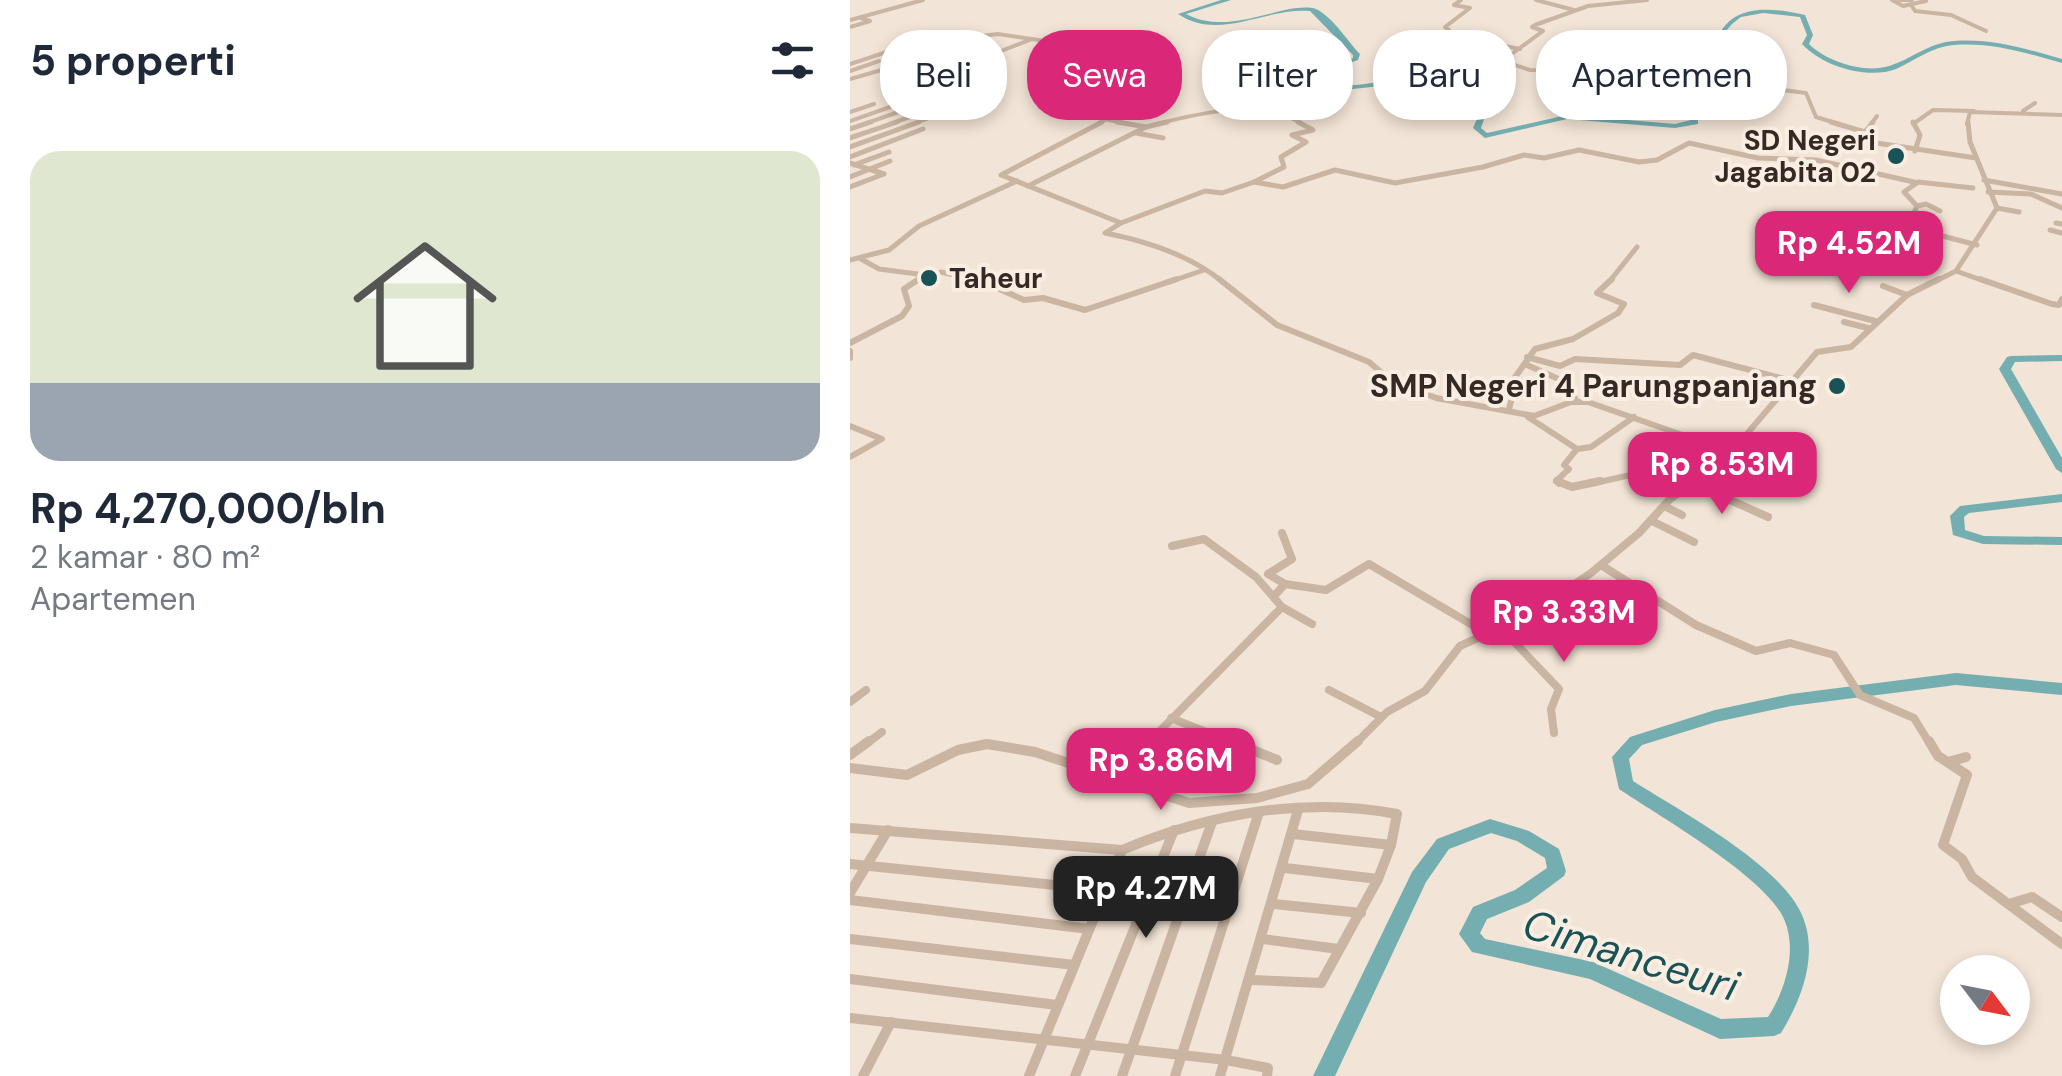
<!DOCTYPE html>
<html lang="id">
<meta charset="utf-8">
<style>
:root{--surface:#fff;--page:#f2f2f3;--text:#1f2937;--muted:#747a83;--line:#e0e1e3;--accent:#db2777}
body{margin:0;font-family:"DM Sans",sans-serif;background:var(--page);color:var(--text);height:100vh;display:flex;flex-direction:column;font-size:38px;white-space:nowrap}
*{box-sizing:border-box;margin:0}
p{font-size:32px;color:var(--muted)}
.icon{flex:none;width:55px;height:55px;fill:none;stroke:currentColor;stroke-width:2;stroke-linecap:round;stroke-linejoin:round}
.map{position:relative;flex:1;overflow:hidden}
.details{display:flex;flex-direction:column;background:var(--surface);width:850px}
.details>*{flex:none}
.guide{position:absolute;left:30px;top:30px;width:950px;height:90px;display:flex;gap:20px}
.needle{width:65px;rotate:122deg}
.controls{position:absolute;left:1090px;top:955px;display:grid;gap:20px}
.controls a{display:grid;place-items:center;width:90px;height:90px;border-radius:50%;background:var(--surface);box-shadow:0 5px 15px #0003;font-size:50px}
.price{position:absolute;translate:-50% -85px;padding:0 22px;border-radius:20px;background:var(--accent);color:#fff;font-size:32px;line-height:65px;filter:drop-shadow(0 2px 5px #0008)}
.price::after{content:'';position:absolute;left:50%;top:60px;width:30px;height:22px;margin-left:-15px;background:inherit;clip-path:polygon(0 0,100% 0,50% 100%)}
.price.current{background:#222;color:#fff}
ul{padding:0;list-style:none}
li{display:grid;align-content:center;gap:20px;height:530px;padding:0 30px}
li+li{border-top:2px solid var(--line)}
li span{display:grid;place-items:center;height:310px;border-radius:30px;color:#555}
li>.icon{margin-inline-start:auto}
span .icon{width:180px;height:180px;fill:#fffc;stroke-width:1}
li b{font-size:42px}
h2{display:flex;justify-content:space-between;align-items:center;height:120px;padding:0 30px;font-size:42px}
.pill{padding:0 35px;border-radius:40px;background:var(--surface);box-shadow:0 5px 15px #0003;font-size:35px;line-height:90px}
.pill.current{background:var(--accent);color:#fff}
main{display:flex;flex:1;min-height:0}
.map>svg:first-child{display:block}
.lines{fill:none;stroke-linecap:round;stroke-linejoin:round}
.river{fill:#74aeb0;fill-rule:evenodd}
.street-far4{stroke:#cab4a2;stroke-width:4}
.street-far3{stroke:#cab4a2;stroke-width:5}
.street-far2{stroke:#cab4a2;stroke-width:6}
.street-far1{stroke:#cab4a2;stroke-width:8}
.street{stroke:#cab4a2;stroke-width:10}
.poi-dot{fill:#195357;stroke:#faeee2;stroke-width:4}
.labels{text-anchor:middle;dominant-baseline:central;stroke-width:8;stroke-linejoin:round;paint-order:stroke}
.far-poi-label{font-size:28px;font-weight:bold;fill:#342925;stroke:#faeee2;text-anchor:end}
.poi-label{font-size:32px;font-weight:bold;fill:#342925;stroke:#faeee2;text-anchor:end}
.near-water-label{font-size:42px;font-style:italic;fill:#195357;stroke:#faeee2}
</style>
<main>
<section class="details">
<h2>5 properti<svg class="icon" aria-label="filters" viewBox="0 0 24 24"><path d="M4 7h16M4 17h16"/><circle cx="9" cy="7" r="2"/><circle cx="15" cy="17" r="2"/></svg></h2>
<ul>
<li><span style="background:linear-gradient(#dfe7d0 75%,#9aa5b1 0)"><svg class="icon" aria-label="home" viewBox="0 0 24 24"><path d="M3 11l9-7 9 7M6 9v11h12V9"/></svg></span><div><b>Rp 4,270,000/bln</b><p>2 kamar · 80 m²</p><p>Apartemen</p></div></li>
</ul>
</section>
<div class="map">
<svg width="1212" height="1076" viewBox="0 0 1212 1076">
<rect width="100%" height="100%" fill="#f2e4d6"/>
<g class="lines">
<g class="river">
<path d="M371 0H381L336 14C381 38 435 0 466 9 484 18 497 41 510 54L508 60 469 74 466 80C505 95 543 73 582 78 603 81 621 93 640 102L631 128 637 133 717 115 825 124 841 120C837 92 823 101 803 92 792 87 785 77 776 68L844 56 864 45C880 2 917 7 955 15L963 35 959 44C976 61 1014 74 1039 66 1062 59 1078 43 1104 41 1141 38 1177 49 1212 59V63C1177 53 1141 42 1104 45 1081 47 1066 60 1046 69 1017 80 972 66 952 44L957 35 950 17 913 13 891 17 882 24 875 32 869 47 848 59 786 69C791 75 796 82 804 86 826 99 849 89 848 124L825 128 717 119 635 138 623 128 633 105C617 97 601 86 583 83 540 76 504 100 459 83L463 71 503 58V55L460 11C415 7 370 42 328 14Z"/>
<path d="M1212 355V361L1165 362 1161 369 1212 458V473L1206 469 1149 369 1157 357 1161 356Z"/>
<path d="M1212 494V502L1119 513 1114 517 1115 530 1134 536 1212 537V545L1133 544 1103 535 1100 516 1110 506Z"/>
<path d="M1106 673 1212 683V695L1106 685 941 706 866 722 792 745 779 759 783 781C830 811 930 864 952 915 969 954 952 999 931 1033L924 1036 870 1039 740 979 622 952 609 934 623 907 665 890 697 868 695 858 667 841 641 833 599 849 576 882 485 1076H463L562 872 587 839 640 819 679 831 709 849 716 871 714 876 679 902 637 919 630 933 635 939 743 962 871 1019 918 1017C935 991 948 950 934 919 916 877 809 816 769 789L762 757 780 737 865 710 941 694Z"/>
</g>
<g class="street-far4">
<path d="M611 0 604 5 620 8 595 27 599 30 596 34 670 49"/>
<path d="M686 0 724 10"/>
<path d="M797 0 738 6 685 25 682 27 693 31 652 61 680 70 749 72 791 85 840 78 956 93 966 117 989 124"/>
<path d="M1042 0 1053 6 1076 1"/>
<path d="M1049 0H1062"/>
<path d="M1062 6 1065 11 1101 15 1136 31"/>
<path d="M0 20 73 0"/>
<path d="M0 27 20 21 11 18"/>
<path d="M98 40 148 34 182 39"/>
<path d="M604 48 659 56"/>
<path d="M0 64 67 42H102"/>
<path d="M876 69H892L896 78 890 82"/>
<path d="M0 71 29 61"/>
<path d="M0 79 80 56 123 62 182 39 232 47 229 54 243 60 233 67 319 86 247 124"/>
<path d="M110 83 97 78 126 65"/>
<path d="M1173 111 1185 103"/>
<path d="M0 112 24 104"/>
<path d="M254 119 280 124"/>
<path d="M0 121 43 106 82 109 40 124"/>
<path d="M14 124 57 109"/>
<path d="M63 124 79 118"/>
<path d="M307 124C353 112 410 99 453 124"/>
<path d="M1021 124 1027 116"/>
<path d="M1063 124 1083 110 1124 111"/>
<path d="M1117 124 1120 112 1212 115"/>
</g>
<g class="street-far3">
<path d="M252 122 151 175 271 223 255 233C296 241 340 255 373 282"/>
<path d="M267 122 296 127 317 122"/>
<path d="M981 122 1015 132 1013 141 1126 158"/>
<path d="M1063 122 1070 135 1065 151"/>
<path d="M0 129 21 122"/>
<path d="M1015 132 1023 122"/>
<path d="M286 133 313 138"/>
<path d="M0 138 47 122"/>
<path d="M0 147 69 122"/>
<path d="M0 157 73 129"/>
<path d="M0 163 34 174 0 187"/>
<path d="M4 165 39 152"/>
<path d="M0 177 40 161"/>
<path d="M1134 180 1212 194"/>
<path d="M404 182 434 167 431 157 456 142 442 135 463 130 448 122"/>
<path d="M178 186 296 127"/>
<path d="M1123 188 1068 182 1054 192 1067 206 1058 227 1127 245"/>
<path d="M1138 192 1181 194 1212 208"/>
<path d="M1067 206 1076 204 1090 211"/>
<path d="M1147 208 1169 212"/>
<path d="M271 223 355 191 372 193 404 182 433 187 485 170 545 183 633 167 674 155 694 158 729 150 789 162 807 160 839 143 908 158 966 160 1064 182"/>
<path d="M1206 223 1212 224"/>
<path d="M1200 230 1212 233"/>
<path d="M11 259 29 269 75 275"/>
<path d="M0 260 39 250 69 226 167 181"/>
<path d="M1106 271 1137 282"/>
<path d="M65 282 91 272 132 282"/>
<path d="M319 282 354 270"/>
<path d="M759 282 787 247"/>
<path d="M1084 282 1106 271 1147 208 1120 142 1118 122"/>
</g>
<g class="street-far2">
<path d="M127 279 174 300 193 298 235 310 327 279"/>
<path d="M369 279 427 325 519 362 539 379 586 398 684 416 721 402H738L881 452"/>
<path d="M1130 279 1202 304 1209 305 1212 299"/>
<path d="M1033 286 1057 295"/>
<path d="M964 305 1025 321"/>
<path d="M994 322 1018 328"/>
<path d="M0 343 52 316 59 306 54 289 69 279"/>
<path d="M0 351V358"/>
<path d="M677 357 710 366 725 359 830 365 843 355 942 381"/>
<path d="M677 365 720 384 726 401"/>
<path d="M659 409 663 394 656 390 685 349 723 339 768 313 774 304 747 293 762 279"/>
<path d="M678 417 727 449 741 447 784 417"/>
<path d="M0 426 32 439 0 457"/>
<path d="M883 451 926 467"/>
<path d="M872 463 919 482"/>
<path d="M709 484 706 481 719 469 714 465 727 449"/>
<path d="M740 484 785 474 819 484"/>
<path d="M842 484 872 463 967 352 1001 347 1057 295 1089 279"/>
</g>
<g class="street-far1">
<path d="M707 481 722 487 750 481"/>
<path d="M814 481 832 490"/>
<path d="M842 483 918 517"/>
<path d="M814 506 832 515"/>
<path d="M802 521 844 542"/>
<path d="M751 565 846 625 906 651 940 643 984 655 1010 695 1064 718 1080 744"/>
<path d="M435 584 476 590 519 564 636 633"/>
<path d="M425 595 435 584 418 574 442 559 432 533"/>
<path d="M432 607 462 624"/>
<path d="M651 628 709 689 701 709 704 733"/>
<path d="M479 690 531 717"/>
<path d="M0 702 16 690"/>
<path d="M321 718 386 744"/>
<path d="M16 744 32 732"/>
<path d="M297 744 432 607 406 577 354 539 322 546"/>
<path d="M505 744 537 712 575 691 610 646 680 614 741 573 789 533 820 499 845 481"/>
</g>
<g class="street">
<path d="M380 741 427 760"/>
<path d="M1079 741 1088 756 1117 775 1093 845 1112 859 1122 877 1212 944"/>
<path d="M0 755 19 741"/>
<path d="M1098 762 1116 757"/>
<path d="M0 768 57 775 108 750 137 744 185 752 339 803 407 798 458 784 508 741"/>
<path d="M263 778 299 741"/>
<path d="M0 828 272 850"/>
<path d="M443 834 541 845 528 879"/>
<path d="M0 864 254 890"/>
<path d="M0 893 38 830"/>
<path d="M0 900 239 929"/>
<path d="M1162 903 1182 897 1212 917"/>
<path d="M424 904 511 913"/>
<path d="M0 939 224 965"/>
<path d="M413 939 489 949"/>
<path d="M0 979 207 1005"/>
<path d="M402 980 471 983 528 879 435 868"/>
<path d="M0 1018 376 1060 418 1068 417 1076"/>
<path d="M13 1076 41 1022"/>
<path d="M179 1076 272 850C358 814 455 796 547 814L541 845"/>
<path d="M225 1076 324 830"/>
<path d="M272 1076 362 822"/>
<path d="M325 1076 409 812"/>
<path d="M370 1076 448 810"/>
</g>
</g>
<g class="poi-dot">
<circle cx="1046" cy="156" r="10"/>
<circle cx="79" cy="278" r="10"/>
<circle cx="987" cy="386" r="10"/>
</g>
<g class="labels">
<g class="far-poi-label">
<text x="1026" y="140">SD Negeri<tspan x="1026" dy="32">Jagabita 02</tspan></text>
<text x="99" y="278" text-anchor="start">Taheur</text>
</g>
<g class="poi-label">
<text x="967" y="386">SMP Negeri 4 Parungpanjang</text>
</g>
<g class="near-water-label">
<text transform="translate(781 955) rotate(17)">Cimanceuri</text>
</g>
</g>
</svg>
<div class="controls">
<a><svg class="needle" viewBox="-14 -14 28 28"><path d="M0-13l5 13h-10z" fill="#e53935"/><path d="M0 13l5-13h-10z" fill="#747a83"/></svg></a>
</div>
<b class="price" style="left:999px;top:296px">Rp 4.52M</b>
<b class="price" style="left:872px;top:517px">Rp 8.53M</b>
<b class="price" style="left:714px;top:665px">Rp 3.33M</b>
<b class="price" style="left:311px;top:813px">Rp 3.86M</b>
<b class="price current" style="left:296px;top:941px">Rp 4.27M</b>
<div class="guide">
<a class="pill">Beli</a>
<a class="pill current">Sewa</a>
<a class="pill">Filter</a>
<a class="pill">Baru</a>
<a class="pill">Apartemen</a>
</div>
</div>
</main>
